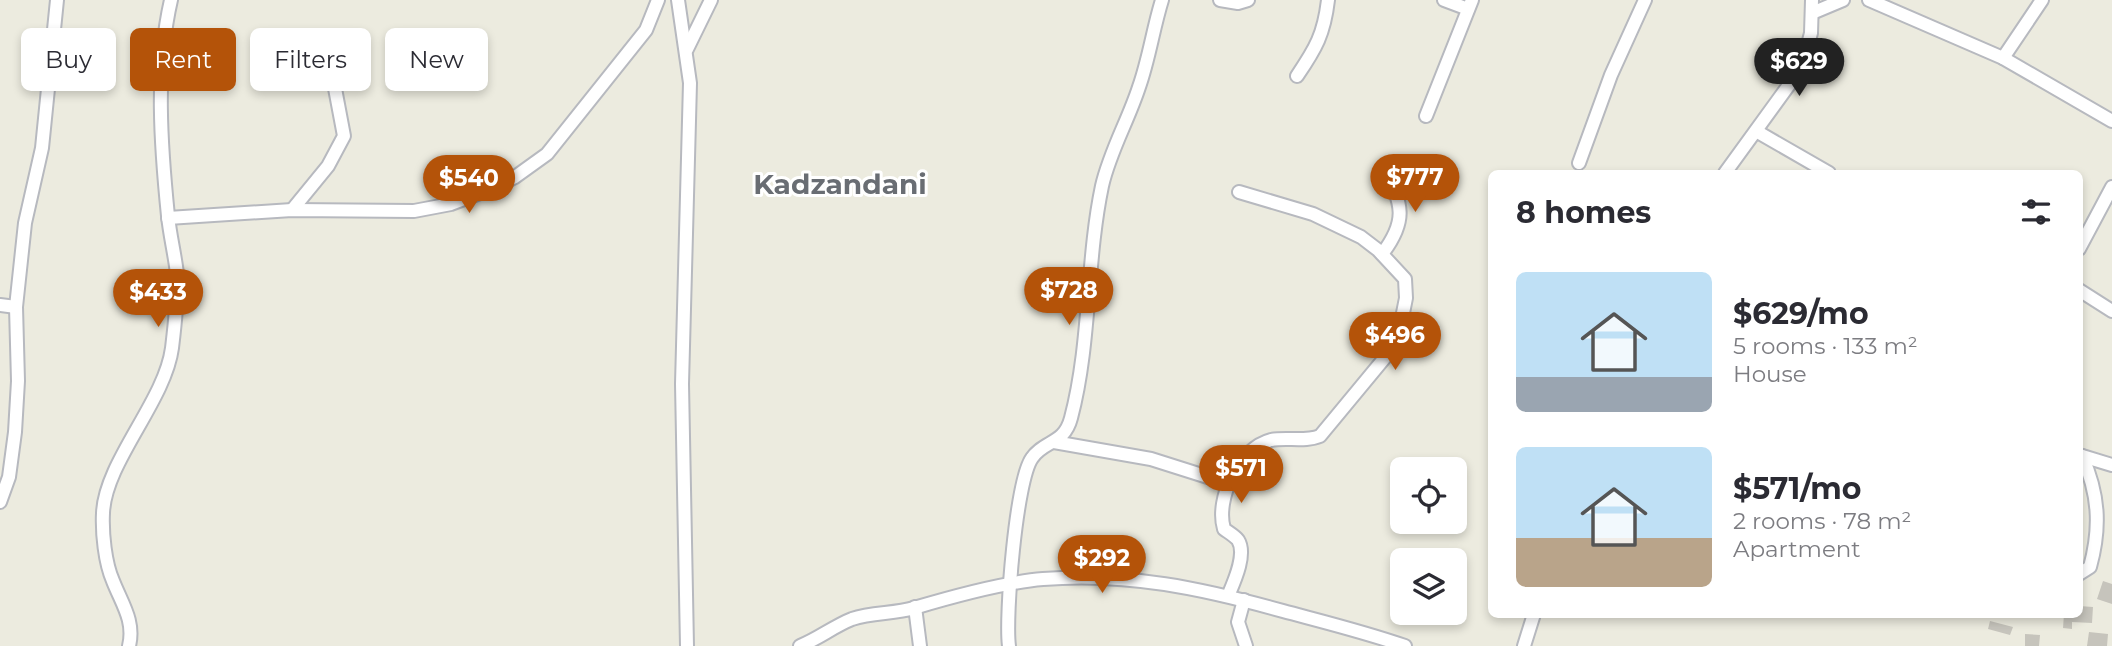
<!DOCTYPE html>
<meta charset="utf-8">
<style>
:root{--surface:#fff;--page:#f2f2f3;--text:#2b2b33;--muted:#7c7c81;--accent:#b45309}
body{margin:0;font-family:Montserrat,sans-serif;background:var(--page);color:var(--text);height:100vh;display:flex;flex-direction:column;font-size:26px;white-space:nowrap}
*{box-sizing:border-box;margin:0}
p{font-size:23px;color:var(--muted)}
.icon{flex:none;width:38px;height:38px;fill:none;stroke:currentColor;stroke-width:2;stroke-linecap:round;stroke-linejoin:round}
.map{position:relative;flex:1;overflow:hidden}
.sheet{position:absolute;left:1488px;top:170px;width:595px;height:448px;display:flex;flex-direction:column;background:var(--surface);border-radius:10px;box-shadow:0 4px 10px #0003}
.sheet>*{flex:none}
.top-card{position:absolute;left:21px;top:28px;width:665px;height:63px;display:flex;gap:14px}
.tools{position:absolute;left:1390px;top:457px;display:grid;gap:14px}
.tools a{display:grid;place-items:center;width:77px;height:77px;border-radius:10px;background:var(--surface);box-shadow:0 4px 10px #0003;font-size:35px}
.price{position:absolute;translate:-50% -60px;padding:0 16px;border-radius:24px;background:var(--accent);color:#fff;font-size:23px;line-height:46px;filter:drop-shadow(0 2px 4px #0008)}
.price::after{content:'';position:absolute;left:50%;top:42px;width:21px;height:16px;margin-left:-10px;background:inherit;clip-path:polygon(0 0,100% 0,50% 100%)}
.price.active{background:#222;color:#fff}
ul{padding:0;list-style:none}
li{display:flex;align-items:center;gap:21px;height:175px;padding:0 28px}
li span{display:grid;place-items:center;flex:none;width:196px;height:140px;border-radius:10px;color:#555}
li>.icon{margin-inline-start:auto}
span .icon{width:84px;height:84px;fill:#fffc;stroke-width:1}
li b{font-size:30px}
h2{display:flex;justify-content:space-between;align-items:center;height:84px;padding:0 28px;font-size:30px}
.tag{padding:0 24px;border-radius:10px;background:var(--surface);box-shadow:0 4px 10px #0003;font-size:24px;line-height:63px}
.tag.active{background:var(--accent);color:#fff}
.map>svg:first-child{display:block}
.building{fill:#c6c4bc}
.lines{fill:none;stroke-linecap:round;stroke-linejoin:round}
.street-casing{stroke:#b7b9bf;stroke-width:16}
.street{stroke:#fff;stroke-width:12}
.labels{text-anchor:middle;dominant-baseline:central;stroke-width:6;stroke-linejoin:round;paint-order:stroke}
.quarter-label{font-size:28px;font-weight:bold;fill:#696d73;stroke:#fff}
</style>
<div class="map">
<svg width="2112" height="646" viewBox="0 0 2112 646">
<rect width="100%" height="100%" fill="#ecebdf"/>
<g class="building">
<path d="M2103 581 2112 584V604L2097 599Z"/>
<path d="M2079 606 2093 607 2092 623 2072 622V629L2063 628 2064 614H2079Z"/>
<path d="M1990 621 2013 627 2010 635 1988 629Z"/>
<path d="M2089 632 2108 634 2107 646H2087Z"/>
<path d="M2025 634 2040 635 2039 646H2025Z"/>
</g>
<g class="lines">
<defs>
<g id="street">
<path d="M678 0 690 83 682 384 687 646"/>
<path d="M1220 0 1238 3 1248 0"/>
<path d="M1444 0 1468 9"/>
<path d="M1869 0 2003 58 2112 121"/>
<path d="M1812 13 1843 0"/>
<path d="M687 49 711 0"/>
<path d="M2003 58 2042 0"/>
<path d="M1297 76C1316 48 1324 34 1328 0"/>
<path d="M1426 116 1472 0"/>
<path d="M1756 131 1829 173"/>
<path d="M1579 163 1611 75 1645 0"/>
<path d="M1725 173 1802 67 1811 33 1812 0"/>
<path d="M292 210 328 166 344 136 330 62"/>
<path d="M168 218 292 210 414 211 451 204 488 190 515 177 547 154 646 30 658 0"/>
<path d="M2079 249 2112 187"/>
<path d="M1382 254C1408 220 1402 205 1385 168"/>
<path d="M2079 290 2112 311"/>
<path d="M0 305 16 307"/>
<path d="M1054 442 1151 459 1230 484"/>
<path d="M2079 455 2112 465"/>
<path d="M0 502 9 477 15 432 18 381 16 307 25 223 42 148 57 0"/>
<path d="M2079 574 2090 567C2101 527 2099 494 2082 456"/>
<path d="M1228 596C1234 582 1247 554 1238 540 1235 536 1228 532 1224 529 1215 499 1239 448 1271 440 1286 437 1306 442 1320 436L1397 343 1406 298 1405 279 1378 250 1361 237 1313 214 1239 192"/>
<path d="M1244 600 1238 622 1246 646"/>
<path d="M915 607 920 646"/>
<path d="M129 646C135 621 122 604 113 581 105 563 102 533 103 513 105 462 165 401 172 348 175 323 178 299 177 274 175 255 170 236 168 216 161 147 155 69 171 0"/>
<path d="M800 646C818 639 834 626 852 619 872 612 894 614 914 608 951 597 1006 582 1043 579 1127 572 1204 589 1283 611 1324 622 1365 632 1405 646"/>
<path d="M1009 646C1005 617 1016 480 1032 458 1044 440 1064 445 1071 418 1091 342 1086 262 1102 186 1110 151 1128 121 1139 87 1149 59 1153 29 1162 0"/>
<path d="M1524 646 1534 614"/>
</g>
</defs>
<use href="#street" class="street-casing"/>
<use href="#street" class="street"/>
</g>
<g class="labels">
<g class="quarter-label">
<text x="840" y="184">Kadzandani</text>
</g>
</g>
</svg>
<div class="tools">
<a><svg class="icon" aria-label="locate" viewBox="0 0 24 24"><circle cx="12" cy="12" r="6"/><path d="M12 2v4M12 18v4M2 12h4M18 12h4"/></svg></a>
<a><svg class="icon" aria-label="layers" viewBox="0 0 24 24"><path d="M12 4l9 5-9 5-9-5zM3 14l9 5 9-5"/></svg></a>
</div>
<b class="price active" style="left:1799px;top:98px">$629</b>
<b class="price" style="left:1415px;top:214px">$777</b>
<b class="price" style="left:469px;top:215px">$540</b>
<b class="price" style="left:1069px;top:327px">$728</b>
<b class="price" style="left:158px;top:329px">$433</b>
<b class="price" style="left:1395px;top:372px">$496</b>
<b class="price" style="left:1241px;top:505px">$571</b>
<b class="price" style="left:1102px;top:595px">$292</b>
<div class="top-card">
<a class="tag">Buy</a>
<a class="tag active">Rent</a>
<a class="tag">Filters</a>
<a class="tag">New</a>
</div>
<section class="sheet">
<h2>8 homes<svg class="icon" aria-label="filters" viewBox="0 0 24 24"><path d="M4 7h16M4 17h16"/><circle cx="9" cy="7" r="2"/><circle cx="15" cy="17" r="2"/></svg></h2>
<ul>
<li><span style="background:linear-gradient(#bfe0f5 75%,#9aa5b1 0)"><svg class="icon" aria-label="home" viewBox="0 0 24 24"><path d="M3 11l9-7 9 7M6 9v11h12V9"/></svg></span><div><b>$629/mo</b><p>5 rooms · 133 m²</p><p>House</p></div></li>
<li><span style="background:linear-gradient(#bfe0f5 65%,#b9a48a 0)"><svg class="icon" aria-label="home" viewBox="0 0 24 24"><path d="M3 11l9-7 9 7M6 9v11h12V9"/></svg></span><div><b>$571/mo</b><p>2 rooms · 78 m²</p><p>Apartment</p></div></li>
</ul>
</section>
</div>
